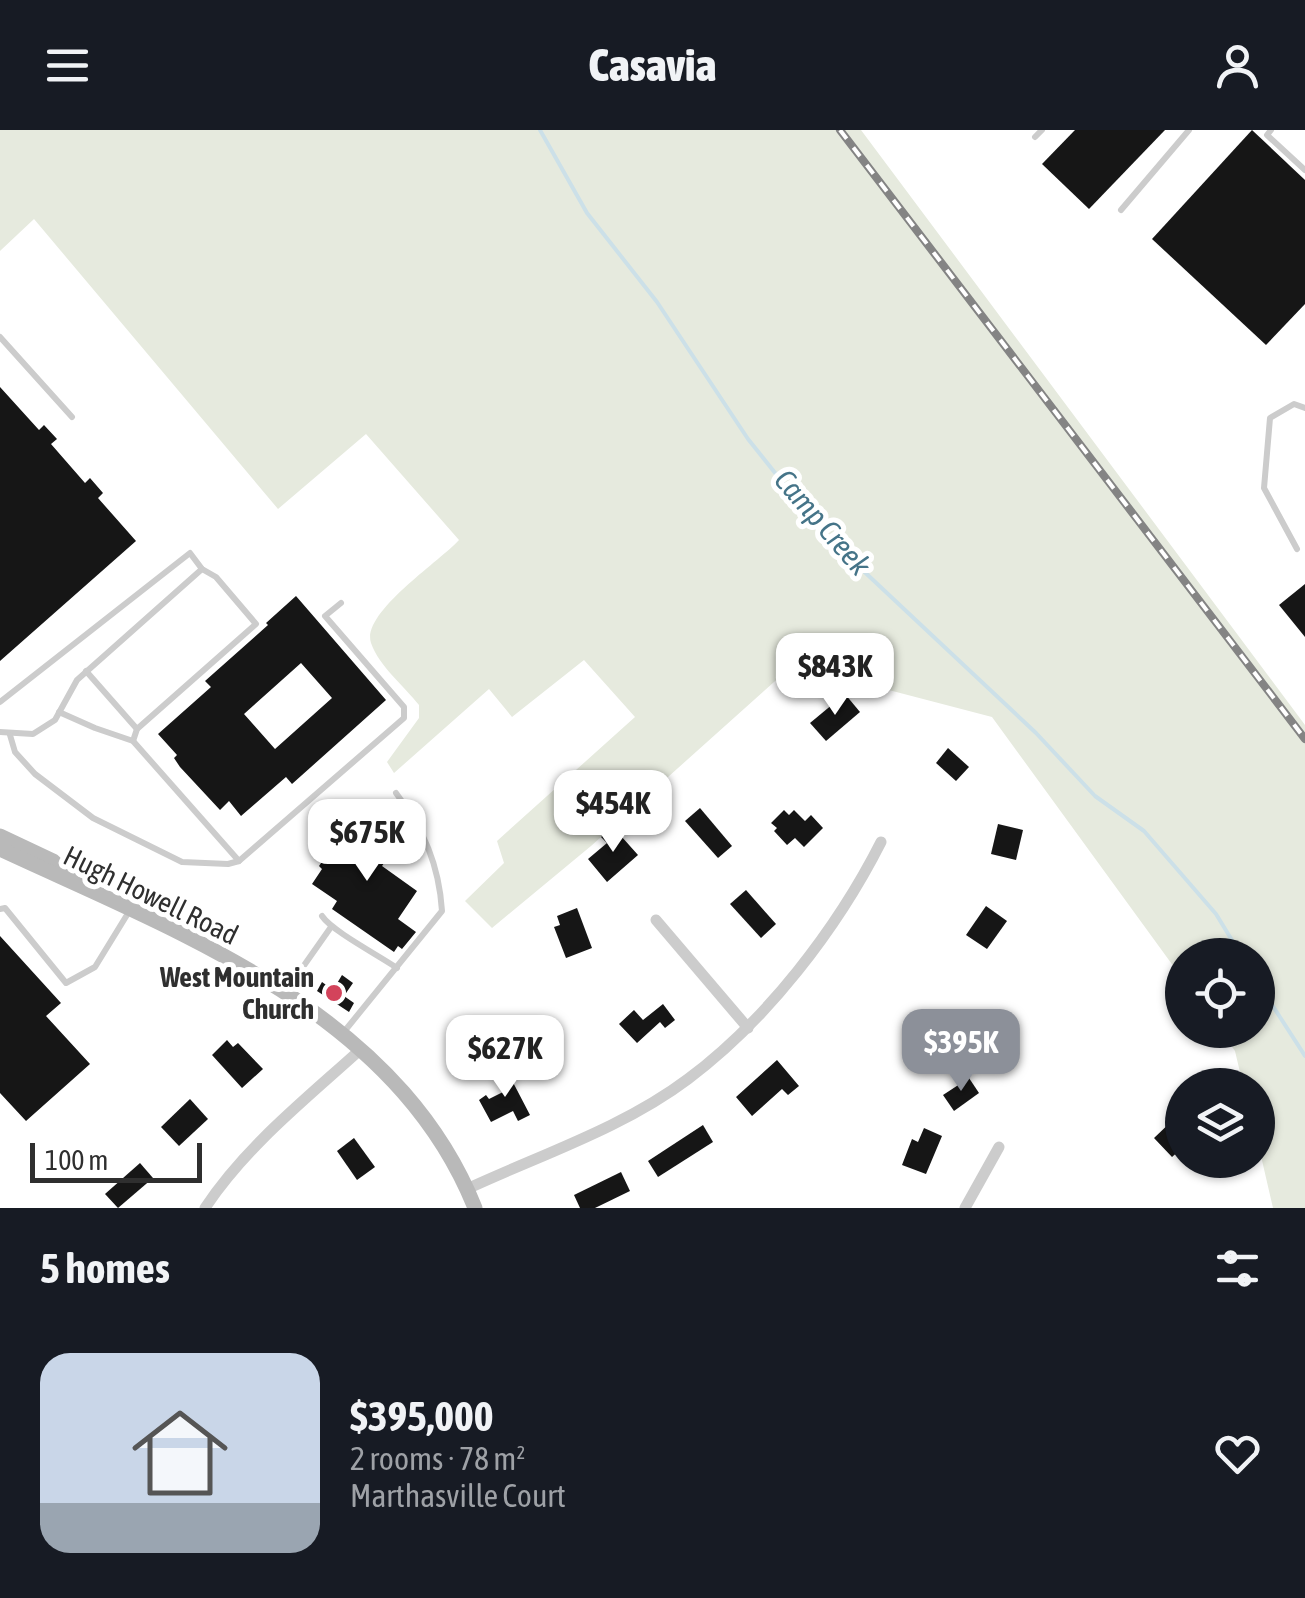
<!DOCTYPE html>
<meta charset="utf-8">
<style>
:root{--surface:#171b24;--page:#20242c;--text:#f1f3f6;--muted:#9ea1a6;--accent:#8c9099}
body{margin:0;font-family:"Asap Condensed",sans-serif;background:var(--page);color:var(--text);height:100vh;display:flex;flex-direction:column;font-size:38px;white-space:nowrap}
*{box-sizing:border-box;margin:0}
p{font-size:32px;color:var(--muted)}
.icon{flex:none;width:55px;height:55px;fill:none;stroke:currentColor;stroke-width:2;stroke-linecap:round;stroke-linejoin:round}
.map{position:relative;height:1078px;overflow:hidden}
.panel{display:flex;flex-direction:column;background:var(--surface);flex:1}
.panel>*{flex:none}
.controls{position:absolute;left:1165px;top:808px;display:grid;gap:20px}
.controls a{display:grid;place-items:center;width:110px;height:110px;border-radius:50%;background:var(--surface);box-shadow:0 2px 8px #0004;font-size:50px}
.scale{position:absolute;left:30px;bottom:25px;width:172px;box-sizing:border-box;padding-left:10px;border:5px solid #2f2f2f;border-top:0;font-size:28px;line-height:35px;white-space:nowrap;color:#2f2f2f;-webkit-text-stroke:8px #fff;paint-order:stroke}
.price{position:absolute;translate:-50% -85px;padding:0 22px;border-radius:20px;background:#fff;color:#222;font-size:32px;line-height:65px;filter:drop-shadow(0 2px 5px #0008)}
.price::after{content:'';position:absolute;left:50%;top:60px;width:30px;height:22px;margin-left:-15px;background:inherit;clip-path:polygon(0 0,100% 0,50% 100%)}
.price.selected{background:var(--accent);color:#fff}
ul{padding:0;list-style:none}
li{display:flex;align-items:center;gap:30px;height:250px;padding:0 40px}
li span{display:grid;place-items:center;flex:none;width:280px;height:200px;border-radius:30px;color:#555}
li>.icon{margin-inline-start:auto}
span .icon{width:120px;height:120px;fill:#fffc;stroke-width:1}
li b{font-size:42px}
h2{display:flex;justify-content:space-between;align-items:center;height:120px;padding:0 40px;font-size:42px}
header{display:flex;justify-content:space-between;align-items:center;height:130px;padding:0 40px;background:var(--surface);font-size:45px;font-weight:800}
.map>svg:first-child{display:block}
.green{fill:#e6eade}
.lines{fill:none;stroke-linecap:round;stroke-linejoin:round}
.stream{stroke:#cce0e8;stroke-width:4}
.building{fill:#161616;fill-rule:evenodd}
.service{stroke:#ccc;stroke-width:6}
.minor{stroke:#ccc;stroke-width:11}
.secondary{stroke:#b9b9b9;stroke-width:15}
.rail-casing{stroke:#848484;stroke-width:8}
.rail{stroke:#fff;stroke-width:4;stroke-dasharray:11;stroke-linecap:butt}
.poi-dot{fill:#d3435b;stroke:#fff;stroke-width:4}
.labels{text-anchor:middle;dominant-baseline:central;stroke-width:10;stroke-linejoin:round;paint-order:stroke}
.street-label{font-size:28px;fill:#2f2f2f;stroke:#fff}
.poi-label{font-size:28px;font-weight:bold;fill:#2f2f2f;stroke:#fff;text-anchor:end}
.water-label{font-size:30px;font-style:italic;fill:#457488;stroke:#fff}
</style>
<header><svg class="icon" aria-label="menu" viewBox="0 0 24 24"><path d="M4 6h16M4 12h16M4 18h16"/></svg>Casavia<svg class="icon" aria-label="person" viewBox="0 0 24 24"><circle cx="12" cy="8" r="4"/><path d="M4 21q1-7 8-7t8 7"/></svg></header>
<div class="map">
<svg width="1305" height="1078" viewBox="0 0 1305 1078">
<rect width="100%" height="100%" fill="#fff"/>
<path class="green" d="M0 0H861L1305 595V1078H1273L1258 1013V955H1243L1235 921 1220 900H1258V825H1182V848L992 587 793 535 591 716 492 798 465 771 504 733 497 711 635 587 584 530 512 587 489 559 394 643 387 632 419 588V575C404 556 379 536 371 513 361 483 439 432 459 410L366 304 278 379 34 89 0 121Z"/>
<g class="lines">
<g class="stream">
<path d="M540 0 587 83 657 172 748 309 823 403 1036 603 1095 666 1144 701 1216 784 1241 825"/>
<path d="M1258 853 1305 926"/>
</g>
</g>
<g class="building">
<path d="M1075 0H1165L1089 79 1042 34Z"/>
<path d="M1252 0 1305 50V174L1266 215 1152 109Z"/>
<path d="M0 257 39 300 44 295 57 309 51 314 85 353 90 348 103 363 98 368 136 411 0 531Z"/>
<path d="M1305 454V507L1279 475Z"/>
<path d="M296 466 386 570 292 654 286 647 241 686 229 671 220 680 180 637 174 628 177 625 158 604 211 557 205 551 268 495 266 493ZM301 533 332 568 275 619 244 584Z"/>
<path d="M845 564 860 582 826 611 810 593Z"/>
<path d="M948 618 969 637 956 651 936 633Z"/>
<path d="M700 678 732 716 718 728 685 691Z"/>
<path d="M784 680 789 685 794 680 805 691 811 685 823 698 804 717 795 708 787 715 774 701 777 698 771 693Z"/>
<path d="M355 684 398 713 382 736 417 761 398 789 416 802 402 819 398 816 394 822 332 779 337 771 312 754 322 739 319 736Z"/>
<path d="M998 694 1023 700 1016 730 991 724Z"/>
<path d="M613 697 638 725 607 752 588 729 607 713 601 707Z"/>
<path d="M746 760 776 794 761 808 730 774Z"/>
<path d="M986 776 1007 791 987 819 966 805Z"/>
<path d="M577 778 592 818 566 828 554 797 560 795 557 786Z"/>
<path d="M0 806 61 873 46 886 90 934 26 991 0 963Z"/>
<path d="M342 845 353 853 344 866 354 873 349 882 317 861 322 852 333 860Z"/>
<path d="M663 874 675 890 665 898 660 892 637 913 619 894 634 880 643 890Z"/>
<path d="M227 910 233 917 238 913 263 939 242 958 212 925Z"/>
<path d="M777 930 799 956 788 965 782 959 752 986 736 967Z"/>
<path d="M505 937 530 985 518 991 513 981 491 992 479 970 486 965 489 969 505 961 495 943Z"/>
<path d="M969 948 979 963 954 981 943 965Z"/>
<path d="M190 969 208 989 179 1016 161 997Z"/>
<path d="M1182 988V1018L1172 1027 1154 1008 1174 989 1177 993Z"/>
<path d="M703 995 713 1012 658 1047 648 1031Z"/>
<path d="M924 998 942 1006 926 1044 902 1035 912 1009 918 1012Z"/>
<path d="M354 1008 375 1037 357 1050 337 1021Z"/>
<path d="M140 1033 153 1048 118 1078 105 1064Z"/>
<path d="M621 1042 630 1061 595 1078H580L574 1065Z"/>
</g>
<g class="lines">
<g class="service">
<path d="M1271 0 1267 5 1305 40"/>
<path d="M1035 7 1042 0"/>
<path d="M1121 80 1189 0"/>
<path d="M0 207 72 287"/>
<path d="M1297 419 1264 358 1270 288 1294 274 1305 278"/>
<path d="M86 541 137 599"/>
<path d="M0 572 190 423 202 439 77 550 55 590 33 604 0 602"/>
<path d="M59 582 95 598 133 611 239 731"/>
<path d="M10 605 15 622 35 644 93 688 182 732 228 734 239 731 404 588V577L325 486 341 473"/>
<path d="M133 611 137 599 256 494 216 447 202 439"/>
<path d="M0 779 5 778 66 853 95 837 130 780"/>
<path d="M322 786C332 801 378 825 397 838"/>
<path d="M286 861 331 797"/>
<path d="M343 903 442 781C439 735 424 700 396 663"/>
</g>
<g class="minor">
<path d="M656 790 748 898"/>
<path d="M467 1059C540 1025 623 998 688 949 766 891 837 799 881 712"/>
<path d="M205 1078C246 1016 306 969 361 919"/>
<path d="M965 1078 999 1017"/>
</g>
<g class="secondary">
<path d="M0 706 53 731 70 747"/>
<path d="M0 719C178 802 396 881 475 1078"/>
</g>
<defs>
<path id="rail" d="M840 0 1305 609"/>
</defs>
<use href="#rail" class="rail-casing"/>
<use href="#rail" class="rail"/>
</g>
<circle class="poi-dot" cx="334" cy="863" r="10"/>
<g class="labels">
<g class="street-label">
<text transform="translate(151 765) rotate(26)">Hugh Howell Road</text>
</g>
<g class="poi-label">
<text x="314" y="847">West Mountain<tspan x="314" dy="32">Church</tspan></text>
</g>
<g class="water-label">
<text transform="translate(823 392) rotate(49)">Camp Creek</text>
</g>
</g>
</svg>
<div class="controls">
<a><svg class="icon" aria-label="locate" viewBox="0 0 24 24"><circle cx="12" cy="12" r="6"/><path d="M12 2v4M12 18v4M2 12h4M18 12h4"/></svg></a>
<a><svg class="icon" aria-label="layers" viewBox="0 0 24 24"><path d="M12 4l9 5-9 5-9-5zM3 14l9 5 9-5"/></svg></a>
</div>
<div class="scale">100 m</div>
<b class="price" style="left:835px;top:588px">$843K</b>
<b class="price" style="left:613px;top:725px">$454K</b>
<b class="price" style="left:367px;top:754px">$675K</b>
<b class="price selected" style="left:961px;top:964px">$395K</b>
<b class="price" style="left:505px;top:970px">$627K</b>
</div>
<section class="panel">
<h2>5 homes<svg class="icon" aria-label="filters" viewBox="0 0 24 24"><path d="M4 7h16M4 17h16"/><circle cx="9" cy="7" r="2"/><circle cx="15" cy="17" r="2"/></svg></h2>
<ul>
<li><span style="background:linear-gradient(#c9d6e8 75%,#9aa5b1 0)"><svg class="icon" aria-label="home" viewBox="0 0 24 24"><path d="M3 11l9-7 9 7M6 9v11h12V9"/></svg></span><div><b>$395,000</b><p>2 rooms · 78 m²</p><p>Marthasville Court</p></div><svg class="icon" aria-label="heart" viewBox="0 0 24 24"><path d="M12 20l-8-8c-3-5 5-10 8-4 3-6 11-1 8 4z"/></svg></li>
</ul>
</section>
